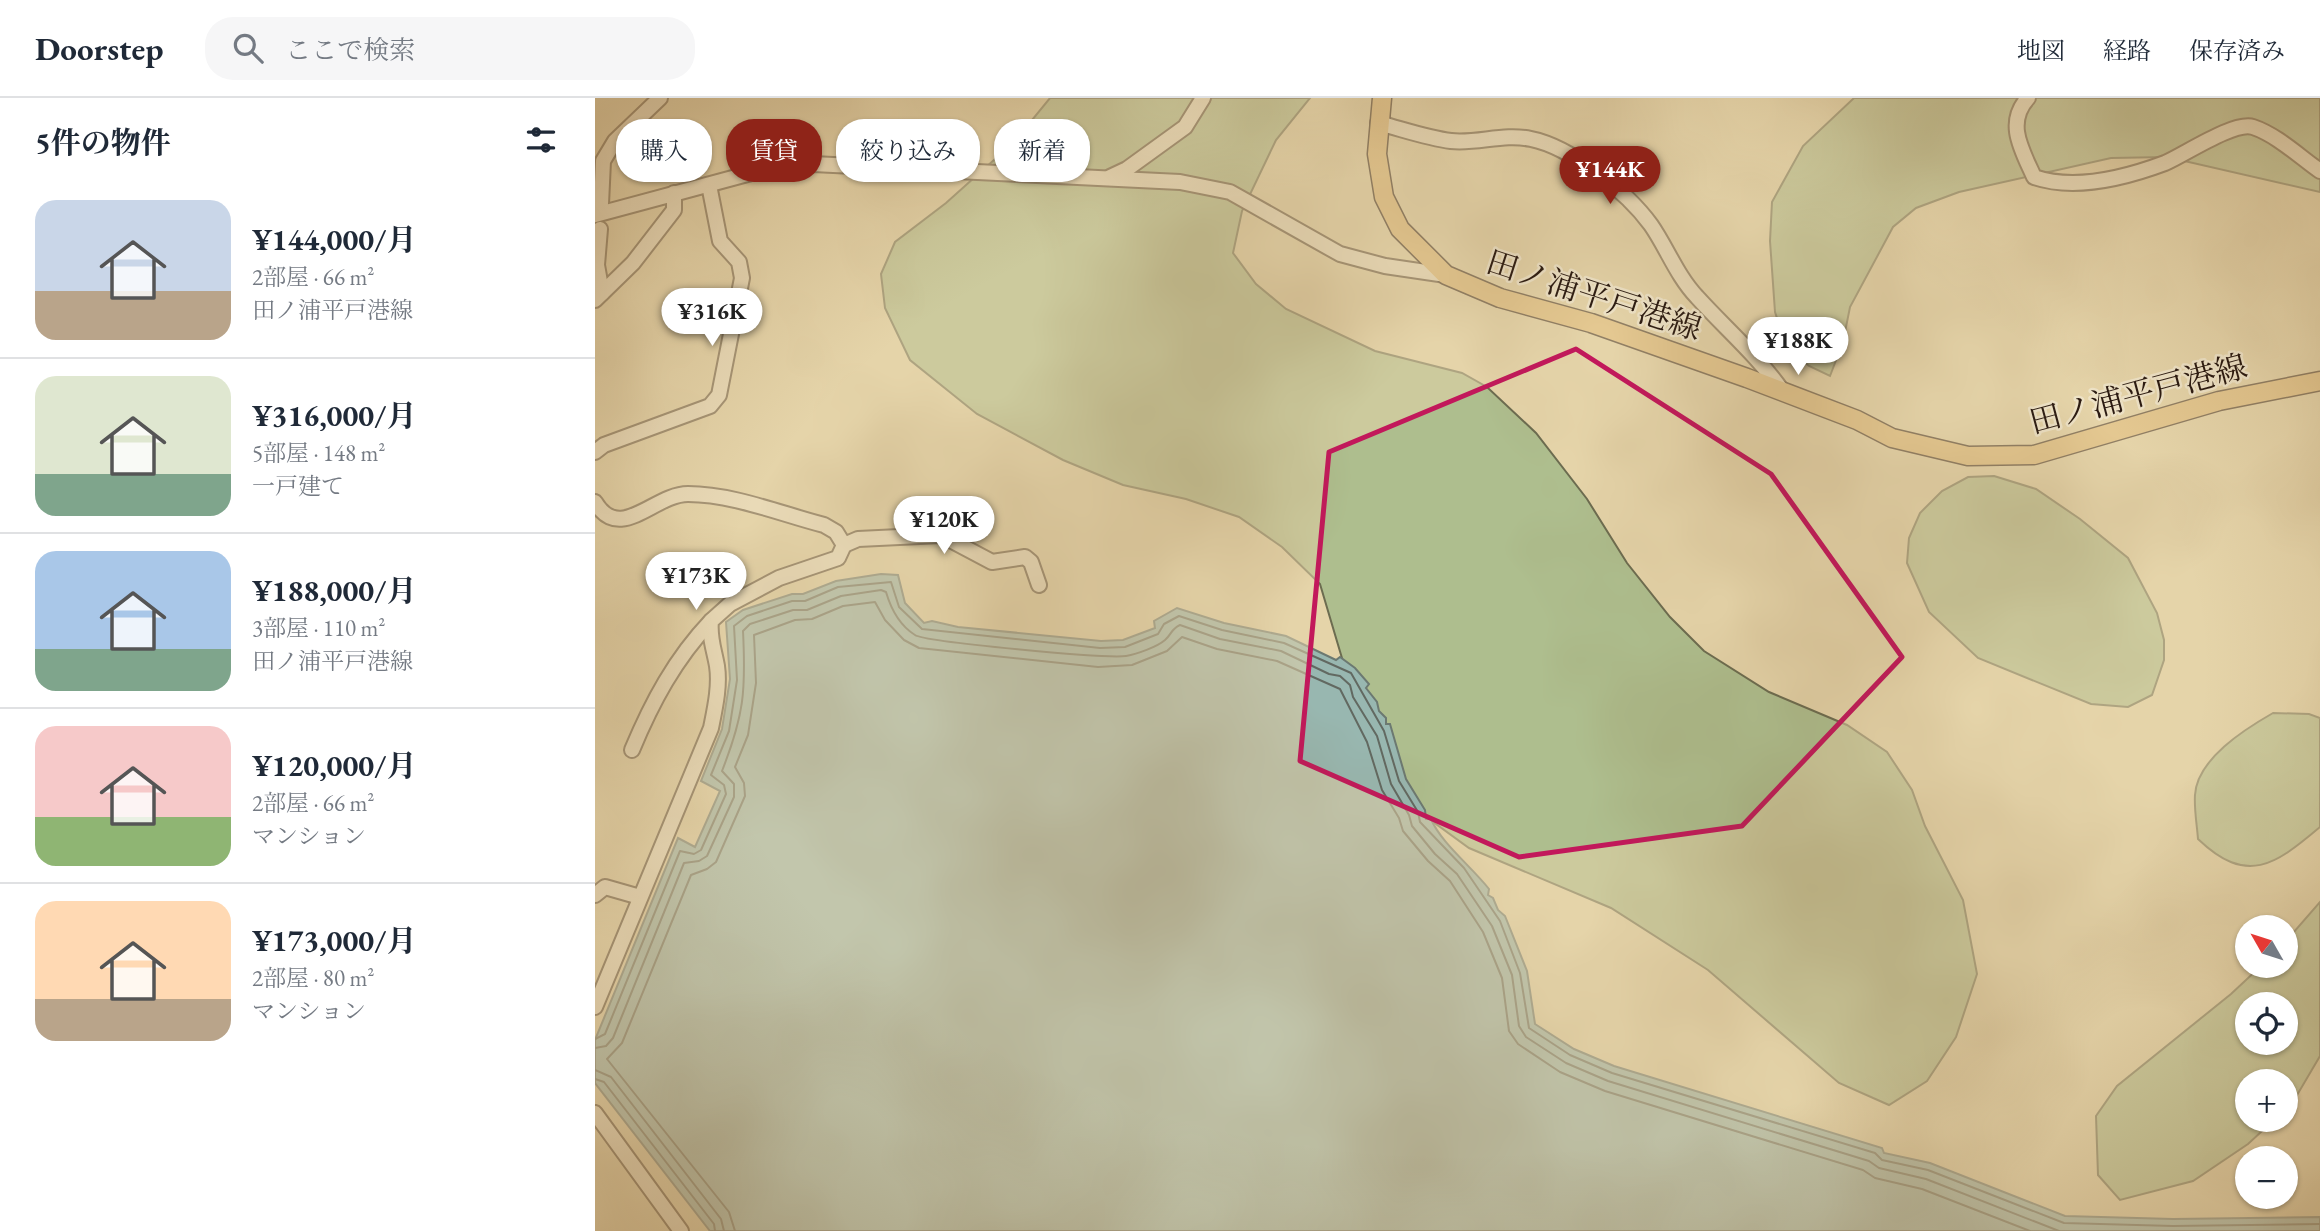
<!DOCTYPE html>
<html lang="ja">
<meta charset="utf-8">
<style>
:root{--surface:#fff;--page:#f6f6f7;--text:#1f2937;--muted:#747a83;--line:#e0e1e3;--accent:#8f2418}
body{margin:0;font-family:"EB Garamond","Noto Serif JP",serif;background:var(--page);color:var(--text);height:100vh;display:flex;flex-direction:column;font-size:26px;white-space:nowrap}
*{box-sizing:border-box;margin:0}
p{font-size:23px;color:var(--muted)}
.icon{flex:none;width:38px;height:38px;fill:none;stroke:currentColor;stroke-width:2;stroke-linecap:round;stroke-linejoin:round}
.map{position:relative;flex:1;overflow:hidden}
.side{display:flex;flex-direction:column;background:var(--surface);width:595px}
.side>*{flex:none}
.top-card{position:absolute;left:21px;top:21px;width:665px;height:63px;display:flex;gap:14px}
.needle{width:46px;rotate:309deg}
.fabs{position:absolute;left:1640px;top:817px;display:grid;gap:14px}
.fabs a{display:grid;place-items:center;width:63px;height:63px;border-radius:50%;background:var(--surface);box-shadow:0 2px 5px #0004;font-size:35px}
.price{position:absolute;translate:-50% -60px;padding:0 16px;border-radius:24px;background:#fff;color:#222;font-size:23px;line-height:46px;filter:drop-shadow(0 2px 4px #0008)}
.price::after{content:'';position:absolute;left:50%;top:42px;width:21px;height:16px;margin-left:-10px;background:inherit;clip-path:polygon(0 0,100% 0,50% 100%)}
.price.on{background:var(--accent);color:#fff}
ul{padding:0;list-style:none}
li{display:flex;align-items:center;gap:21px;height:175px;padding:0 35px}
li+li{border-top:2px solid var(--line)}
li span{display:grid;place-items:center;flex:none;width:196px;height:140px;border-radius:21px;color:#555}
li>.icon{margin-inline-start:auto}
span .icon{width:84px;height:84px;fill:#fffc;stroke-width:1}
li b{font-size:30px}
h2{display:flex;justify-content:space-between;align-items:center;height:84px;padding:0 35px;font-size:30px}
.pill{padding:0 24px;border-radius:28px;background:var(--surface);box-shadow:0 2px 5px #0004;font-size:24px;line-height:63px}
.pill.on{background:var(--accent);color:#fff}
header{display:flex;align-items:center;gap:42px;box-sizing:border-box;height:98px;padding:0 35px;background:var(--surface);border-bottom:2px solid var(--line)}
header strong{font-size:33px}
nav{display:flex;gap:38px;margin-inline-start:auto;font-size:24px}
.search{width:490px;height:63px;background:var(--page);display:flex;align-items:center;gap:18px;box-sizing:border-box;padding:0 24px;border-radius:28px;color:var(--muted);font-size:26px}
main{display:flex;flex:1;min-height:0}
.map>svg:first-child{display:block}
.green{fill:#aebe8e;stroke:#6c6c50;stroke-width:2;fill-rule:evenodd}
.water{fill:#98b7b0;stroke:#6c7971;stroke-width:2}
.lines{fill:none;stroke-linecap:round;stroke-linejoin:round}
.shore{stroke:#626961;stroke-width:2}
.minor-casing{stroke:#5a4938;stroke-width:18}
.major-casing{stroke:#2b1b12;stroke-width:21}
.minor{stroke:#eee3c7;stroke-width:14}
.major{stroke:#e2ba74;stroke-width:18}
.marked{fill:none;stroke:#c2185b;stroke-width:5;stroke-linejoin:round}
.labels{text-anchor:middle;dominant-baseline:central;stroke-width:5;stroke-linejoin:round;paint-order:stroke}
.street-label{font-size:32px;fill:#2b1b12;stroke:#eee3c7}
</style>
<header>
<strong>Doorstep</strong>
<div class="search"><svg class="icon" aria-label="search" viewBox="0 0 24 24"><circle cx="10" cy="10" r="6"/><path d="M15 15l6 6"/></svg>ここで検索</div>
<nav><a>地図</a><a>経路</a><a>保存済み</a></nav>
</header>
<main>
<section class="side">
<h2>5件の物件<svg class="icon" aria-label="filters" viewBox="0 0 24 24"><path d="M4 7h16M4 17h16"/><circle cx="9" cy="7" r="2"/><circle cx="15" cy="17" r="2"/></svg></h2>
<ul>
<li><span style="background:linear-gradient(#c9d6e8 65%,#b9a48a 0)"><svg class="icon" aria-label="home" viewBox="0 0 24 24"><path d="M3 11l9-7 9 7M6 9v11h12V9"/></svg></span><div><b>¥144,000/月</b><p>2部屋 · 66 m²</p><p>田ノ浦平戸港線</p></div></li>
<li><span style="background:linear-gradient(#dfe7d0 70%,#7fa58c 0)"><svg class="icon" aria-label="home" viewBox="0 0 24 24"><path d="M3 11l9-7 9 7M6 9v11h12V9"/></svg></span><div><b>¥316,000/月</b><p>5部屋 · 148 m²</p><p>一戸建て</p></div></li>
<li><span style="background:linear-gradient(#a9c7e8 70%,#7fa58c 0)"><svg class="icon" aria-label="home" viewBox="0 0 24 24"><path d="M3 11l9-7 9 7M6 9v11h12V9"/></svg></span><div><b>¥188,000/月</b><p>3部屋 · 110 m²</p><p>田ノ浦平戸港線</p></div></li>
<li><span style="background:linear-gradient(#f6c9c9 65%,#8fb573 0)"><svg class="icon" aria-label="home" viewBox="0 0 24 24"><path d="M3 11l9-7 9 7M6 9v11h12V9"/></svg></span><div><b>¥120,000/月</b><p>2部屋 · 66 m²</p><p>マンション</p></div></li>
<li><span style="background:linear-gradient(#ffd9b3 70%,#b9a48a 0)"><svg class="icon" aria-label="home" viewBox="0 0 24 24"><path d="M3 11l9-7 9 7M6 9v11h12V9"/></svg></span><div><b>¥173,000/月</b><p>2部屋 · 80 m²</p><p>マンション</p></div></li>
</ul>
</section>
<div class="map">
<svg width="1725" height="1133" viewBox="0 0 1725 1133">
<rect width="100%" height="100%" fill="#e5d4a9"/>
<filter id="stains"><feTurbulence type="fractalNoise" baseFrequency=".00286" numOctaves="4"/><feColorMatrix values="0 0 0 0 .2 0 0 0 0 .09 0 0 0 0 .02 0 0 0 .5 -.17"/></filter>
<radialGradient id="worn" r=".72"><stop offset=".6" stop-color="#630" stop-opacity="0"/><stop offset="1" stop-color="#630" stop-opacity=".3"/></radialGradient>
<g class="green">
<path d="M455 0H715L681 42 647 113 638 155 661 186 691 211 780 253 867 275 892 289 941 335 992 401 1032 465 1075 519 1109 553 1174 594 1252 627 1292 654 1317 692 1330 728 1368 802 1382 876 1361 939 1332 983 1294 1007 1244 985 1113 872 1016 810 874 750 804 699 771 641 725 486 687 449 644 419 591 401 528 387 468 362 382 316 315 262 290 210 286 176 300 144 351 105 419 44Z"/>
<path d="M1259 0H1725V94L1572 59 1516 60 1364 94 1321 110 1298 129 1255 209 1248 244 1235 278 1214 268 1192 250 1180 214 1175 143 1177 104 1208 48Z"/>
<path d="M1399 378 1441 391 1485 421 1533 460 1562 515 1569 542V562L1557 597 1533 609 1496 606 1383 560 1334 514 1312 465 1314 440 1325 415 1347 393 1373 379Z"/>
<path d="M1678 615 1714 616 1725 620V729C1680 767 1652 788 1603 741 1602 727 1599 711 1600 697 1602 661 1650 631 1678 615Z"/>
<path d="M1725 804V958L1698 1004 1691 1011 1690 984H1652V1022H1679L1653 1046 1598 1083 1525 1102 1503 1077 1501 1018 1522 988 1636 896 1666 868H1690L1691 843ZM1652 906H1690V945H1652Z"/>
</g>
<path class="water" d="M286 476 303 477 310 505 329 525 337 523 363 529 506 543 528 542 560 530 559 523 582 510 629 525 691 538 741 562 745 559 760 570 774 586 771 590 782 604 784 613 791 620V626H795L811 681 830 712 831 721H836C846 745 876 768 894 791L893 797 898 800 903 812 910 818 932 873 940 926 979 951 1019 968 1287 1050 1289 1055 1335 1065 1470 1118 1578 1121 1725 1119V1133H115L0 985V942L83 740 100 749 125 693 106 683 127 631 135 581 131 524 148 512 197 496H208L241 483Z"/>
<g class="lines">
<g class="shore">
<path d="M0 941 10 936 85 753 99 756 106 752 131 696 129 687 116 677 134 633 142 582 139 528 152 518 197 503H210L243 489 296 484 304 509 327 531 505 550 530 549 563 536 569 526 584 518 627 532 689 545 756 575 789 633 804 683 823 714 825 724 869 770 905 823 925 875 934 930 975 957 1017 975 1280 1055 1287 1062 1333 1072 1469 1125 1578 1128 1725 1126"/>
<path d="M0 950 11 948 18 940 89 765 104 763 112 758 139 699V686L127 673C149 617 151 593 148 533L155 526 198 512H212L246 498 286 492 291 494C296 511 304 527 320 537 330 544 513 561 531 558 542 556 562 549 570 542 577 536 576 531 585 527L625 541 686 553 734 576 745 578 755 587 758 599 782 638 796 686 814 717 817 728 840 756 862 776 897 828 917 877 924 928 931 939 971 965 1013 983 1274 1063 1284 1070 1331 1081 1464 1133"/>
<path d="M0 972 16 979 126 1121 129 1133"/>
<path d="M0 981 9 984 119 1126 120 1133"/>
<path d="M140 1133 134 1114 12 961 27 945 96 777 112 771 121 764 150 698 149 685 140 669 153 637 161 585 159 537 200 522 217 521 248 508 280 504 290 522 309 542 324 550 503 569 537 567 572 553 587 539 622 551 682 563 745 591 772 644 787 692 804 720 808 733 833 763 855 783 888 834 907 880 914 933 923 946 965 974 1010 993 1268 1072 1280 1080 1327 1091 1435 1133"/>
</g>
<defs>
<g id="minor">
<path d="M1433 0C1410 25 1427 52 1439 79 1480 93 1530 80 1570 65 1589 57 1639 23 1658 29 1682 37 1705 59 1725 73"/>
<path d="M783 25C807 31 832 40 856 43 882 46 909 35 936 41 976 49 1032 94 1056 127 1072 150 1082 178 1102 199 1131 231 1163 258 1188 294"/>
<path d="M515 79 532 71 590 29 608 0"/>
<path d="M6 106 8 63 20 43 65 0"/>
<path d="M0 117 160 74 218 66 585 84 635 94 745 156 790 168 851 177"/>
<path d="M5 131 2 167 7 195"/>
<path d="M0 202 38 165 79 112V95"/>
<path d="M0 354 9 347 115 308 124 297 147 180 144 164 125 143 114 87"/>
<path d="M0 404C25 446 59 396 93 396 138 396 186 416 229 427L241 434 249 447 243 460 184 480 135 506 116 523C114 539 119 551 122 568 125 588 120 610 116 630L0 909"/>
<path d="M249 447 263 441 346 437 397 464 430 459 436 464 444 487"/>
<path d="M37 652C57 604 80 561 116 523"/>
<path d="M0 797 10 789 45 799"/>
<path d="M0 1015 86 1133"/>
</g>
<path id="major" d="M787 0 782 56 789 99 805 131 851 177 905 200 996 225 1152 280 1262 322 1297 340 1373 358 1439 357 1624 303 1725 283"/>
</defs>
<use href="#minor" class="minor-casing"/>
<use href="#major" class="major-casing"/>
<use href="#minor" class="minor"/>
<use href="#major" class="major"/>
</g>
<path d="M0 0H1725V1133H0ZM981 251 1176 376 1307 559 1147 728 924 759 705 663 734 354Z" fill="#e5d4a9" fill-opacity=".55" fill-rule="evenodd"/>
<path class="marked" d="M981 251 1176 376 1307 559 1147 728 924 759 705 663 734 354Z"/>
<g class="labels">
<g class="street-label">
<text transform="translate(999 197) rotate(18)">田ノ浦平戸港線</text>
<text transform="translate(1543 296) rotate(-15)">田ノ浦平戸港線</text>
</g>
</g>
<rect width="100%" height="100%" filter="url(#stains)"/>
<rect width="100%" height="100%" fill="url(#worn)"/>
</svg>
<div class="fabs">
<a><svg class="needle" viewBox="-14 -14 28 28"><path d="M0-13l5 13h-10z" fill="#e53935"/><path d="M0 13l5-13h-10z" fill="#747a83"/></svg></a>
<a><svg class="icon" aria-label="locate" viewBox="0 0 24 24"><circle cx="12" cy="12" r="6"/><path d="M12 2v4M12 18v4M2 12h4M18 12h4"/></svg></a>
<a>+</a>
<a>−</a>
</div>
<b class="price on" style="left:1015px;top:108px">¥144K</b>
<b class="price" style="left:117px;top:250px">¥316K</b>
<b class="price" style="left:1203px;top:279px">¥188K</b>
<b class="price" style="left:349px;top:458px">¥120K</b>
<b class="price" style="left:101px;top:514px">¥173K</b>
<div class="top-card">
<a class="pill">購入</a>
<a class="pill on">賃貸</a>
<a class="pill">絞り込み</a>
<a class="pill">新着</a>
</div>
</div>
</main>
